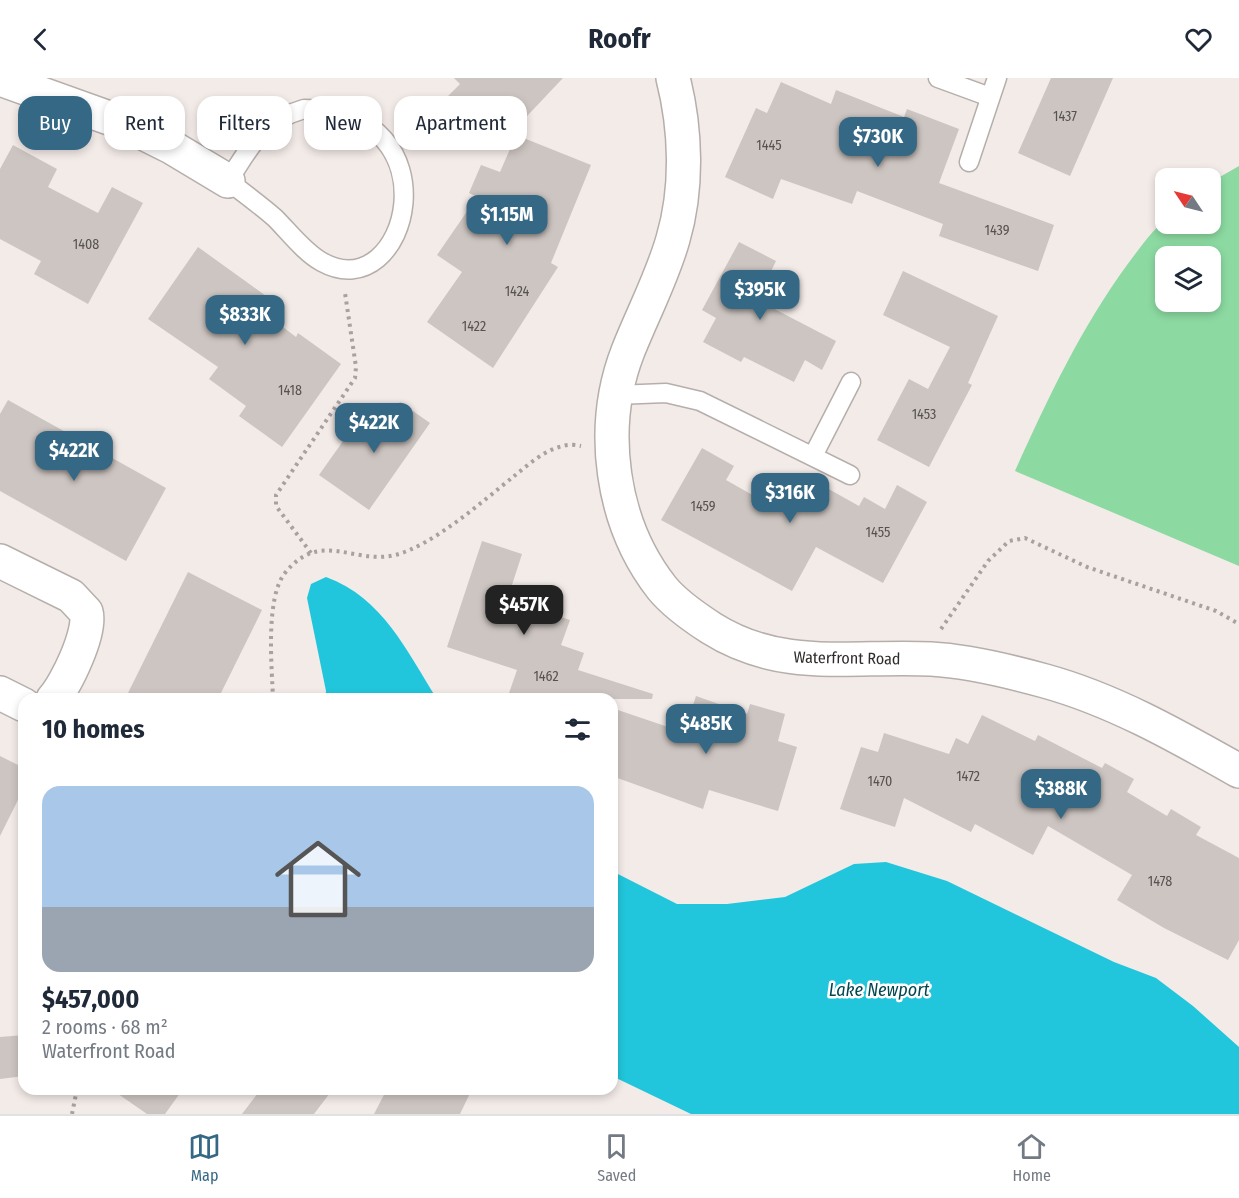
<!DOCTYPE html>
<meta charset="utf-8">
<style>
:root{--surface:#fff;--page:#f2f2f3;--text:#1f2937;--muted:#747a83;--line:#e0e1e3;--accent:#356885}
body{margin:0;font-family:"Fira Sans Condensed",sans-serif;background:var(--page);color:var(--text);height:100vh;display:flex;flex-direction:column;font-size:22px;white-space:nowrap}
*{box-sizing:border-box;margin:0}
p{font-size:20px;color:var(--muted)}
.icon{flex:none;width:33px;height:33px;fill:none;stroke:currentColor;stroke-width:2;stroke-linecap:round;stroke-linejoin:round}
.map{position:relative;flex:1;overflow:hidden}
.panel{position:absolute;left:18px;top:615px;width:600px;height:402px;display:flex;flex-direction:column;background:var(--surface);border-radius:18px;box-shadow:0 3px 9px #0003}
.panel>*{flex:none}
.guide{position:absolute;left:18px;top:18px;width:600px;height:54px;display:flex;gap:12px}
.needle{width:39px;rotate:305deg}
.controls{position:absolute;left:1155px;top:90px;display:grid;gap:12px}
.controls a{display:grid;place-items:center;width:66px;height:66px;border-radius:12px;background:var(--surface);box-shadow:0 3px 9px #0003;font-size:30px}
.price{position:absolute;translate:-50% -51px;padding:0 14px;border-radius:12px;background:var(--accent);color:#fff;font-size:20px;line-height:39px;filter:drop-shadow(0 2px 3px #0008)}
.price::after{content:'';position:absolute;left:50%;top:36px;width:18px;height:14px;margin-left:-9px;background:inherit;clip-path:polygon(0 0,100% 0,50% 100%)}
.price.active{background:#222;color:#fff}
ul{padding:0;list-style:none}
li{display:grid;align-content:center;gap:12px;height:318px;padding:0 24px}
li span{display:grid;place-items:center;height:186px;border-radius:18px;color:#555}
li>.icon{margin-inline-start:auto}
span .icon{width:108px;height:108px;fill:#fffc;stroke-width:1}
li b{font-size:26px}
h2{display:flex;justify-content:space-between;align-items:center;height:72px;padding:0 24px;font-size:26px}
.chip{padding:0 21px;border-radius:18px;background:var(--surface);box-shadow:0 3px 9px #0003;font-size:21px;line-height:54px}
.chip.active{background:var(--accent);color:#fff}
header{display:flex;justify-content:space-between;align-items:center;height:78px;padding:0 24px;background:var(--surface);font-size:27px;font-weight:700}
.tab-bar{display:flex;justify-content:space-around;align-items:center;height:84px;border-top:2px solid var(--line);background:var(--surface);font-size:16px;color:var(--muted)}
.tab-bar a{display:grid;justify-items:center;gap:3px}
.tab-bar .active{color:var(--accent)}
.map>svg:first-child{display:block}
.green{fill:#8cdaa2;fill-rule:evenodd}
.water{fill:#21c6dc}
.building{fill:#cdc5c1}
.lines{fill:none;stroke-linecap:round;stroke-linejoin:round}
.lane-casing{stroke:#b6aeab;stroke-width:21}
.street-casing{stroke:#b6aeab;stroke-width:36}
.path{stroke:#a7a19f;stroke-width:4;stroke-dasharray:3 4.5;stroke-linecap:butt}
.lane{stroke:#fff;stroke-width:18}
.street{stroke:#fff;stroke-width:33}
.labels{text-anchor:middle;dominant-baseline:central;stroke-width:5;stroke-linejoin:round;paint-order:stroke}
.number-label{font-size:14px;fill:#565250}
.street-label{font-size:16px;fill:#2f2c2b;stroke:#fff}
.water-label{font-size:18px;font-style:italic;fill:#004650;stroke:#fff}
</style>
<header><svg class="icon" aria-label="back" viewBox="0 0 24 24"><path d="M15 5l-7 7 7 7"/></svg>Roofr<svg class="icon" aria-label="heart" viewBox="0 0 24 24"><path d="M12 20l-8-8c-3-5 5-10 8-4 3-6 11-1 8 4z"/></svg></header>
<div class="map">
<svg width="1239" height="1036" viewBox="0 0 1239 1036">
<rect width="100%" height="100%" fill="#f3ebe8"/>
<path class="green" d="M1239 88V488L1015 393C1047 322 1081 250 1127 187 1139 171 1150 155 1165 142L1166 146H1210L1211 104ZM1166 178H1210V224H1166Z"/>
<g class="water">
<path d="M326 499C383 520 406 572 437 621H325L326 613 307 520 311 506Z"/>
<path d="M886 784 947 803 1114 884 1156 900 1193 928 1239 969V1036H691L612 998V793L677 826H727L785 819 854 786Z"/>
</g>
<g class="building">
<path d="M454 0H563L512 54 483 27 469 43 445 21 460 6Z"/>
<path d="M1051 0H1113L1070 98 1018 75Z"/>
<path d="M781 4 831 26 836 12 904 39 907 31 959 51 939 105 1054 147 1038 193 939 158 943 146 857 113 852 126 781 101 773 121 725 99 756 30 767 35Z"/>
<path d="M516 57 591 87 551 185 558 189 493 290 427 244 462 194 437 177 477 119 469 115 481 87 500 94Z"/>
<path d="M13 67 57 91 48 109 98 135 112 109 143 125 88 226 34 196 41 183 0 161V91Z"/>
<path d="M739 164 776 183 757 222 836 263 822 292 805 282 794 304 744 279 741 284 703 264 716 240 702 232Z"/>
<path d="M198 169 266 218 258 230 296 259 298 255 341 286 282 369 239 338 246 328 209 301 218 289 148 241Z"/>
<path d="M903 193 998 238 968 305 972 307 929 389 877 362 909 301 928 311 950 269 883 237Z"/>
<path d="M8 322 166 410 126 483 0 413V336Z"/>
<path d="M400 324 430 345 369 432 319 397 365 332 385 346Z"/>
<path d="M702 370 734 388 726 402 772 428 775 422 792 432 809 400 859 428 864 419 885 431 897 407 927 424 883 505 816 469 792 513 661 442Z"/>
<path d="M482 463 522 476 512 507 527 512 523 526 570 542 561 567 584 575 578 592 653 616 652 621H507L517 592 447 569Z"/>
<path d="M188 494 262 532 218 621H125Z"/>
<path d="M696 618 747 636 750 626 785 636 778 663 797 669 778 733 709 712 703 731 612 698V630L671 650 673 643 686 648Z"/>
<path d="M982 637 1035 663 1038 657 1102 690 1105 685 1134 701 1127 714 1167 738 1171 731 1201 749 1196 757 1239 780V862L1228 882 1164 850 1117 822 1132 797 1048 748 1033 777 975 746 971 754 904 720 895 749 840 731 861 669 878 674 884 655 949 676 956 660 968 666Z"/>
<path d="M0 678 24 690V710L0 758Z"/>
<path d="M24 957V998L0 1001V959Z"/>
<path d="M111 1011H183L165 1036H147Z"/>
<path d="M261 1011H333L314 1036H242Z"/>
<path d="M387 1011H472L460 1036H374Z"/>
</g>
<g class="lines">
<defs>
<g id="lane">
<path d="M938 0 990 19"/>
<path d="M304 31C458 31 409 232 322 184 305 175 289 154 275 140 260 127 244 115 228 103 252 67 260 44 304 31Z"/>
<path d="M969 84 997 0"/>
<path d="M616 317 666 315 700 323 850 397"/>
<path d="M813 378 851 304"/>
</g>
<g id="street">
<path d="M673 0C686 51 688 110 673 161 662 200 643 235 628 273 598 350 611 445 662 510 675 526 694 539 711 550 782 595 853 577 931 581 968 583 1009 593 1045 603 1114 622 1177 658 1239 693"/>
<path d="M0 1 123 45 173 70 228 103"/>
<path d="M0 483 71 518 86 534C92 553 66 607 53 621"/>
<path d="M0 615 24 627"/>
</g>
</defs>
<use href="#lane" class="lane-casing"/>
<use href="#street" class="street-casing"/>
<g class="path">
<path d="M311 475 276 428V417L355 300 356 289 345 215"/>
<path d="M941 551 988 483 1009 463 1025 460 1087 489 1216 533 1239 546"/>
<path d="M273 621C272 590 265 520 285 495 320 451 354 487 395 477 432 468 483 423 513 399 528 387 544 372 563 368 569 366 576 367 581 368"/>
<path d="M72 1036 77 1011"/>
</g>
<use href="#lane" class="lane"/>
<use href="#street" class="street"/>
</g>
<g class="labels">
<g class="number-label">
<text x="1065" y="38">1437</text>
<text x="769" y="67">1445</text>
<text x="997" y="152">1439</text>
<text x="86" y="166">1408</text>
<text x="517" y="213">1424</text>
<text x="474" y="248">1422</text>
<text x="290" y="312">1418</text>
<text x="924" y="336">1453</text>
<text x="703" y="428">1459</text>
<text x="878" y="454">1455</text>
<text x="546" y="598">1462</text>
<text x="968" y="698">1472</text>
<text x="880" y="703">1470</text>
<text x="1160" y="803">1478</text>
</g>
<g class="street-label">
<text transform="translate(847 580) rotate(1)">Waterfront Road</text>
</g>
<g class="water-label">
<text x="879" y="912">Lake Newport</text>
</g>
</g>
</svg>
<div class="controls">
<a><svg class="needle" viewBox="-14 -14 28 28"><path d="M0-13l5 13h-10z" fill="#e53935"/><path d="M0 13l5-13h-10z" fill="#747a83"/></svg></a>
<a><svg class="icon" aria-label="layers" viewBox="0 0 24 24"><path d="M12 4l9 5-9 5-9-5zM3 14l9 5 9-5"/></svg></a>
</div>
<b class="price" style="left:878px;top:90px">$730K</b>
<b class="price" style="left:507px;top:168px">$1.15M</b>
<b class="price" style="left:760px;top:243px">$395K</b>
<b class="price" style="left:245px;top:268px">$833K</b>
<b class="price" style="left:374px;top:376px">$422K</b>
<b class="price" style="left:74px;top:404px">$422K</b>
<b class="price" style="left:790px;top:446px">$316K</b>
<b class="price active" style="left:524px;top:558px">$457K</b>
<b class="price" style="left:706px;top:677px">$485K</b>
<b class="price" style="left:1061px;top:742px">$388K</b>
<div class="guide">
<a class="chip active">Buy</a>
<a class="chip">Rent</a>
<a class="chip">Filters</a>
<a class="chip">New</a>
<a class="chip">Apartment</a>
</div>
<section class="panel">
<h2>10 homes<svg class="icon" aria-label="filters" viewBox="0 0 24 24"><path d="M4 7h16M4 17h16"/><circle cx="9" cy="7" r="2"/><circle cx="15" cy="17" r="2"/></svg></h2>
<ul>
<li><span style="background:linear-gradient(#a9c7e8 65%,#9aa5b1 0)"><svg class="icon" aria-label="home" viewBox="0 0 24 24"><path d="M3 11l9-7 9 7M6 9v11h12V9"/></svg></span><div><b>$457,000</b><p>2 rooms · 68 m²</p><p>Waterfront Road</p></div></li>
</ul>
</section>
</div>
<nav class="tab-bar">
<a class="active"><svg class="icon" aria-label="map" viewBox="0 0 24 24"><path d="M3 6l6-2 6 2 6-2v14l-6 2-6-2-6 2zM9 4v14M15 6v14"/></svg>Map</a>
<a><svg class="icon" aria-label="saved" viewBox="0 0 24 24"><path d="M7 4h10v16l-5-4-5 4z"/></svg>Saved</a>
<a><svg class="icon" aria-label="home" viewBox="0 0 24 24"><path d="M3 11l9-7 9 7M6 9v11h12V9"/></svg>Home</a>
</nav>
